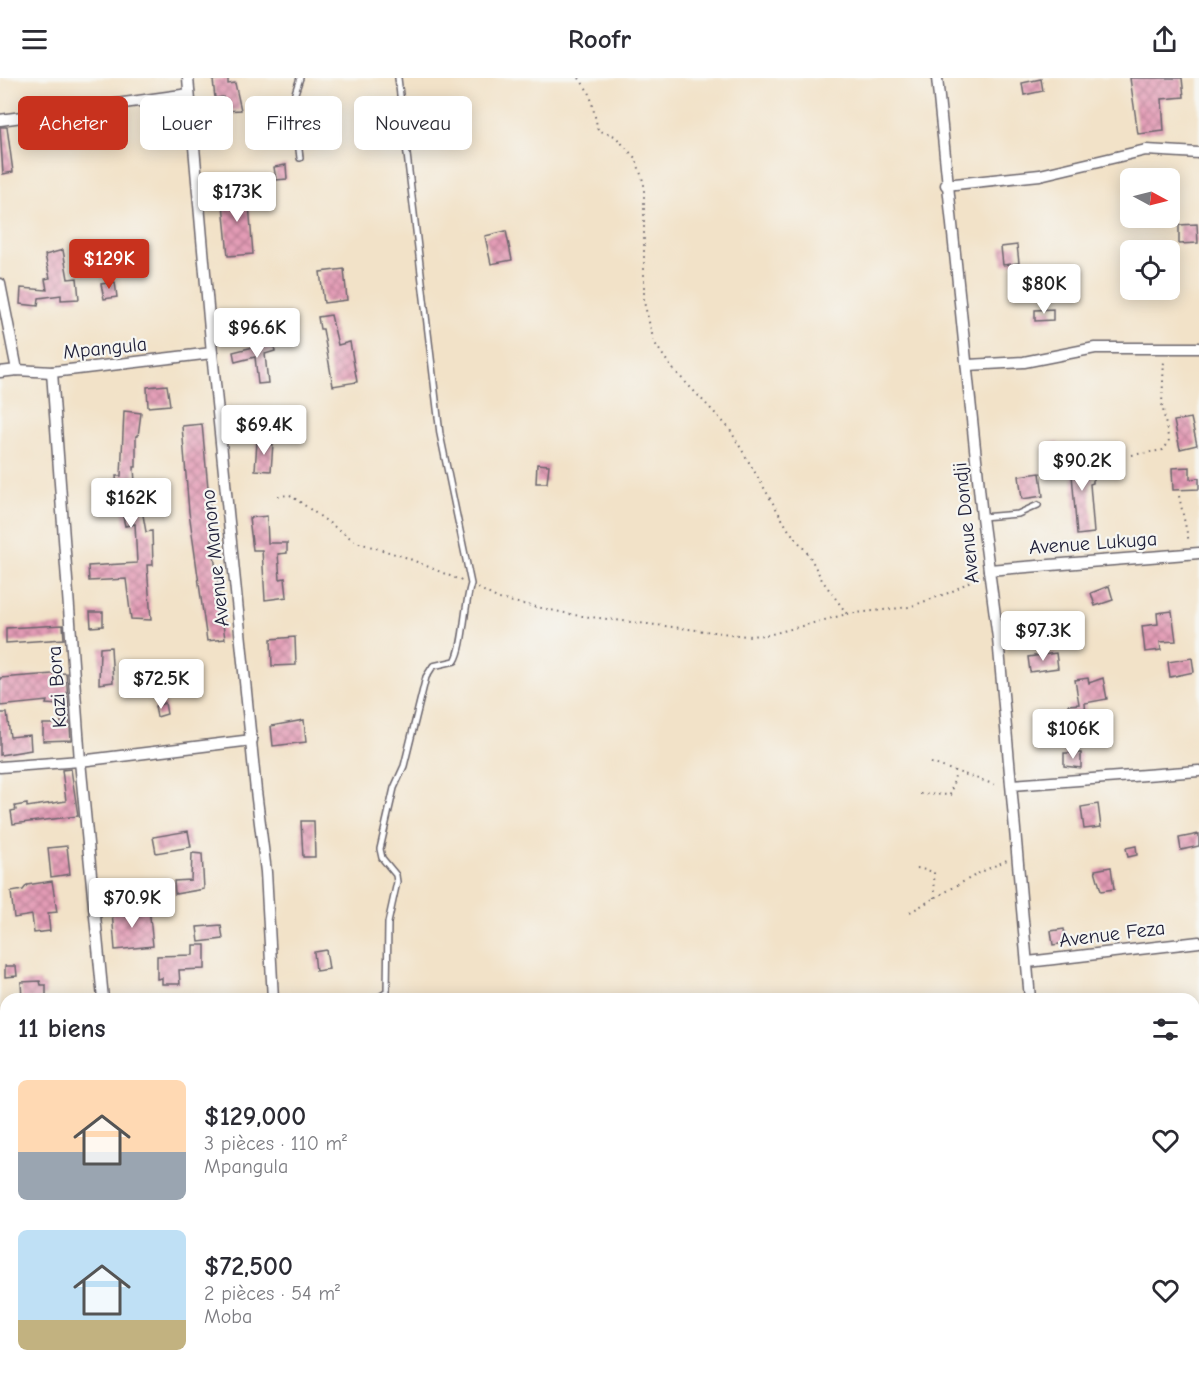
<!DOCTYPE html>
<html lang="fr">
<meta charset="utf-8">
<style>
:root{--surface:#fff;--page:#f2f2f3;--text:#2b2b33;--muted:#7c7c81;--accent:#c8321e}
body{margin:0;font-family:"Comic Neue",sans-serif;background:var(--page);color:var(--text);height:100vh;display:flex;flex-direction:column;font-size:22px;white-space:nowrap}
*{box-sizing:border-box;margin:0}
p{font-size:20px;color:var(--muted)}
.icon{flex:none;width:33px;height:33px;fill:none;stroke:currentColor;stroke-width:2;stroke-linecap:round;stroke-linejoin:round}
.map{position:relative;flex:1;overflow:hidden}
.side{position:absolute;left:0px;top:915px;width:1200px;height:384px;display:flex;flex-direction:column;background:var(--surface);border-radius:18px 18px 0 0;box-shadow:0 3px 15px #0003}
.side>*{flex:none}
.guide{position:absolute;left:18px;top:18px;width:600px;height:54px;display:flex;gap:12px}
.needle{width:39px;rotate:97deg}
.buttons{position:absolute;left:1120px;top:90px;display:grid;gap:12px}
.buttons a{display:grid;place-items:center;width:60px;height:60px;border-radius:9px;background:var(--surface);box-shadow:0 3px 15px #0003;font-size:30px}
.price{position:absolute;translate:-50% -51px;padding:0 14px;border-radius:6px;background:#fff;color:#222;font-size:20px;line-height:39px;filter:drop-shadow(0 2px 3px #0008)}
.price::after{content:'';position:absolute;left:50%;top:36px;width:18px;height:14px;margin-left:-9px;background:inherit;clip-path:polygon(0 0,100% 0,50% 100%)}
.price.active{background:var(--accent);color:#fff}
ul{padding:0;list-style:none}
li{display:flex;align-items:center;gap:18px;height:150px;padding:0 18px}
li span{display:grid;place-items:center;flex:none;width:168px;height:120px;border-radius:9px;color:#555}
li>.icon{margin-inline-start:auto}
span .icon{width:72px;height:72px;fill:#fffc;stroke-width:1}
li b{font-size:26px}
h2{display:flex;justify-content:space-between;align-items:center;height:72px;padding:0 18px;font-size:26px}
.pill{padding:0 21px;border-radius:9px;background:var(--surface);box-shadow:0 3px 15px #0003;font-size:21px;line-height:54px}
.pill.active{background:var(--accent);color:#fff}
header{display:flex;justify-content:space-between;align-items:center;height:78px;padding:0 18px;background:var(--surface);font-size:27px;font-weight:700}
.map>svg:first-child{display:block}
.building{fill:url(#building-cross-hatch)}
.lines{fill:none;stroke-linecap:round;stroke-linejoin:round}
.lane-casing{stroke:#6b656c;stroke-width:8}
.street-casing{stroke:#6b656c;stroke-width:13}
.path{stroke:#6b656c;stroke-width:2;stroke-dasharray:1.5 4.5;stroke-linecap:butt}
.lane{stroke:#fff;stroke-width:5}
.street{stroke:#fff;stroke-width:10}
.labels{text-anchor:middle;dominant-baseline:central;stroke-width:4.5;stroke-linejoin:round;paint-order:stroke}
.street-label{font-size:20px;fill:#22223b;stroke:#f6f6f2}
</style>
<header><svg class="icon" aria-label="menu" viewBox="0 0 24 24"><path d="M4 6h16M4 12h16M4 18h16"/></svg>Roofr<svg class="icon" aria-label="share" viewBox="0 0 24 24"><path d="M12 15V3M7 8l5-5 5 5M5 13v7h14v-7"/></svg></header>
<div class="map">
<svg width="1199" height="1299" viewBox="0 0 1199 1299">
<defs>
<pattern id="building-cross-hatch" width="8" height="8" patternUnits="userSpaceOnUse" patternTransform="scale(1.5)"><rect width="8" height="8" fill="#e39bb5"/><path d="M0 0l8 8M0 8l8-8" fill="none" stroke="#b87e94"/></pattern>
</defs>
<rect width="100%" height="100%" fill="#f6f6f2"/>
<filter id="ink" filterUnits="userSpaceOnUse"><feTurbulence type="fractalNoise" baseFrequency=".0167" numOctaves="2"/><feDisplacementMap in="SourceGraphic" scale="12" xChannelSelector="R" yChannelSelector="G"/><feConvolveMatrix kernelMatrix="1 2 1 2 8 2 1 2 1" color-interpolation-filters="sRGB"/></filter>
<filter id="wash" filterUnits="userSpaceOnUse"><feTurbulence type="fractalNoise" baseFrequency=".008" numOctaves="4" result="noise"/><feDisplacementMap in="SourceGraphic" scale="24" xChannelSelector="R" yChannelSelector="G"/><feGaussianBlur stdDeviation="1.35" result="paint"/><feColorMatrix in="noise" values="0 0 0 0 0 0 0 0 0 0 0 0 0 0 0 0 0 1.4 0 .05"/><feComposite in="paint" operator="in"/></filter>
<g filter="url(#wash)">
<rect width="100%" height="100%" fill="#f2e2c8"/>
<g id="blocks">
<g class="building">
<path d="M228 0V6L235 5 241 32 224 33 223 19 215 20 213 2Z"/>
<path d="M1130 0H1182L1184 19 1162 21 1164 53 1138 56Z"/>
<path d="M1041 1 1043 13 1024 17 1022 5Z"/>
<path d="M0 49H7L13 94 3 96Z"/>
<path d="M286 87 287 101 276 102 274 89Z"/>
<path d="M242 111 244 126H249L253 176 228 178 223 126H218L216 114Z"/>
<path d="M1197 146 1198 165 1179 166V147Z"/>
<path d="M506 153 512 182 491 186 485 158Z"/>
<path d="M1017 167 1019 185 1003 187 1001 169Z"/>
<path d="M63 172 68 201 77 200 79 221 61 222V217L39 220 38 228 20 226 21 210 47 212 45 201 50 200 45 177Z"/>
<path d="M344 191 347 222 324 225 320 194Z"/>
<path d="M1043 195V208H1021V196Z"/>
<path d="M115 204 117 219 104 221 101 206Z"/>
<path d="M1053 231V242L1035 243V232Z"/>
<path d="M331 237 338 267 350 264 357 304 333 308 323 251H320L318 239Z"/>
<path d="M273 264 275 273 265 276 268 305 258 306 255 279 235 284 233 274Z"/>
<path d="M167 307 170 327 148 329 147 309Z"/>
<path d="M124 333 141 335 138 358H136V389H134L136 421 140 420 146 454 152 453 153 487H147L151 542 131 541 126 501 89 503 88 488 137 485 135 446 125 448 120 423H118L116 398H121Z"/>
<path d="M1191 340 1197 367 1180 371 1174 343Z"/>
<path d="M202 346 210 431H208L225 561 207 563 189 434 182 348Z"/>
<path d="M257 364 273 365 271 393 255 392Z"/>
<path d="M1058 364 1059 374 1045 376 1044 366Z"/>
<path d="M1085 371 1087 394 1093 393V405L1090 406 1094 455 1077 457 1070 372Z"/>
<path d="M537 386 549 387 547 405H536Z"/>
<path d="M1190 389V401L1199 400V411L1173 412 1172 390Z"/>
<path d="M1040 395 1043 418 1022 421 1019 398Z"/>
<path d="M267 438 268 465H287V475L278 476 280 501 285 500 287 519 265 522 262 472H253L249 440Z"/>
<path d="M1109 508 1113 522 1095 528 1091 515Z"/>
<path d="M1172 533 1176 563 1160 564 1161 572 1145 574 1142 548 1158 546 1157 535Z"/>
<path d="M90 534H103V548L91 549Z"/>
<path d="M63 547 64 561 6 565V550Z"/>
<path d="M295 559 296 587 272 588 271 561Z"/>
<path d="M111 569 113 604 99 606 100 570Z"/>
<path d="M1056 575 1058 590 1030 594 1028 579Z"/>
<path d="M1192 580 1194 594 1170 599 1168 584Z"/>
<path d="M66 595 71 662 43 663V646H61L60 627 46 626 47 623 0 628V600Z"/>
<path d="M1088 600 1089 605 1103 600 1107 621 1085 625 1086 639 1070 641 1068 627 1079 626 1075 602Z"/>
<path d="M165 625 167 636 157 639 155 628Z"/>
<path d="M0 635H7L10 659 30 657 31 672 0 677Z"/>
<path d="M304 642 306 664 273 668 271 648Z"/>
<path d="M1064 675H1081V690L1064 688Z"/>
<path d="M71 691 78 738 13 746 11 733 16 732 15 728 27 726V729L66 723 62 692Z"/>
<path d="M1098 726 1101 749 1084 751 1081 729Z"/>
<path d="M301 743H314L315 779H303Z"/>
<path d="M188 753 191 769 156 775 153 759Z"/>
<path d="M1199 756V768L1181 772 1179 760Z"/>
<path d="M67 768 70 796 51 799 48 770Z"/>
<path d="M1136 768 1137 777 1128 779 1126 770Z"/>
<path d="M192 775 202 776 204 811 175 816 174 803 191 802Z"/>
<path d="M1111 789 1114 811 1101 813 1095 792Z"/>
<path d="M52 803 57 834 48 835 50 853 34 855 32 837 14 840 11 814 23 812 27 807Z"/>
<path d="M149 829 153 868 115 872 112 833Z"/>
<path d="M221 847 223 861 199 864 197 849Z"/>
<path d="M1064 851 1066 865 1053 867 1051 853Z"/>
<path d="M193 867H205V891L179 892 180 906H162V900L157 901V878L193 877Z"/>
<path d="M326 872 329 891 316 893 314 874Z"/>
<path d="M5 888H16L17 898 5 899Z"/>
<path d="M40 903 41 907H46V918H40L41 921H22L21 904Z"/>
</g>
</g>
</g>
<g filter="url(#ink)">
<use href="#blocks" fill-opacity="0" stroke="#6b656c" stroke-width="1.5"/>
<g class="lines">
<defs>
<g id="lane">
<path d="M300 0 293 21 300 80"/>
<path d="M982 439 1018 436 1038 427"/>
<path d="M376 921 387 914 388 845 397 804 396 797 382 780 380 771 394 710 404 688 426 599 433 588 455 583C464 569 464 527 471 506L440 356 398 0"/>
</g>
<g id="street">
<path d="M188 0 212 275 256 713 266 794 273 921"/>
<path d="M937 0 982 439 998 560 1030 921"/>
<path d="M0 42 189 16"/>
<path d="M946 107 1040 97 1146 72 1199 75"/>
<path d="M0 206 17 292"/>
<path d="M968 287 1024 284 1095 270H1199"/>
<path d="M0 294 17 292 52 294 212 275"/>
<path d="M52 294 80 683 103 921"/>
<path d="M989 492 1199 475"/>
<path d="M0 689 80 683 252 662"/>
<path d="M1012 707 1199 693"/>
<path d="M1028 884 1199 864"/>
<path d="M1194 1033 1199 1032"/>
<path d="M0 1084 6 1083"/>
<path d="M1194 1231H1199"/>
<path d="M0 1236 6 1237"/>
<path d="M91 1293 94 1299"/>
<path d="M292 1293 293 1299"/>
<path d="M1075 1293V1299"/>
<path d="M500 1299 544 1293"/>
</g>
</defs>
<use href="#lane" class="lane-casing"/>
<use href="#street" class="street-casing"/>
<g class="path">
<path d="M579 0 590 16 598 52 615 58 636 81 644 106V224L654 264 671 289 729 350 788 451 809 477 822 502 847 536"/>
<path d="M1132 377 1163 372 1169 364 1162 326 1164 282"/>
<path d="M278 418 290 417 356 464 405 479 462 503"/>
<path d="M1179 418 1189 464"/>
<path d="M478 510 499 521 574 537 746 558 768 557 847 536 909 529 951 514 979 498"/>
<path d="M931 685 999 708"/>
<path d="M920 716 950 717 956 694"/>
<path d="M917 790 934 794 935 822"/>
<path d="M910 834 979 795 1007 782"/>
<path d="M0 965 6 964"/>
</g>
<use href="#lane" class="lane"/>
<use href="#street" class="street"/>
</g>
</g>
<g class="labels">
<g class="street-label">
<text transform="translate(105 270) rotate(-6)">Mpangula</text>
<text transform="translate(966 445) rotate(-96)">Avenue Dondji</text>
<text transform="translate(1093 465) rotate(-4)">Avenue Lukuga</text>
<text transform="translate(215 480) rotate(-96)">Avenue Manono</text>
<text transform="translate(57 609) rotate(-94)">Kazi Bora</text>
<text transform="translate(1112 856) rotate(-7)">Avenue Feza</text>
</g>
</g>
</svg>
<div class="buttons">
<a><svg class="needle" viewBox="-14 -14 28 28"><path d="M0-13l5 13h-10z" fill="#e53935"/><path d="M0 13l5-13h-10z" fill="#7c7c81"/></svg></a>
<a><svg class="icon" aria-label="locate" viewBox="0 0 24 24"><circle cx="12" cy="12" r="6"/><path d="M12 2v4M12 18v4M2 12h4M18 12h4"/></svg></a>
</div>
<b class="price" style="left:237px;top:145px">$173K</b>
<b class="price active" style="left:109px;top:212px">$129K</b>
<b class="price" style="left:1044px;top:237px">$80K</b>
<b class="price" style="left:257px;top:281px">$96.6K</b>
<b class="price" style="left:264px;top:378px">$69.4K</b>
<b class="price" style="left:1082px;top:414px">$90.2K</b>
<b class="price" style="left:131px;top:451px">$162K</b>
<b class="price" style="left:1043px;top:584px">$97.3K</b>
<b class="price" style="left:161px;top:632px">$72.5K</b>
<b class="price" style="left:1073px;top:682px">$106K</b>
<b class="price" style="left:132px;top:851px">$70.9K</b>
<div class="guide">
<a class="pill active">Acheter</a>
<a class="pill">Louer</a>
<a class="pill">Filtres</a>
<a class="pill">Nouveau</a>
</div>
<section class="side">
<h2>11 biens<svg class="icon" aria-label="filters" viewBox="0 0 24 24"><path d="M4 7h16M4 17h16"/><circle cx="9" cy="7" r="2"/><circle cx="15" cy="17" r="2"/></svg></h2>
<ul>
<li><span style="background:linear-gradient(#ffd9b3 60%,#9aa5b1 0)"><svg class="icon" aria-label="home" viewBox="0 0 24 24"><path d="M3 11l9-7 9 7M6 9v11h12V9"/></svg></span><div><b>$129,000</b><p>3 pièces · 110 m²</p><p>Mpangula</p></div><svg class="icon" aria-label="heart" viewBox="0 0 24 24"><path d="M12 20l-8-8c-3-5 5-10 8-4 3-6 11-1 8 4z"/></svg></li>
<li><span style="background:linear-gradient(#bfe0f5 75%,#c2b280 0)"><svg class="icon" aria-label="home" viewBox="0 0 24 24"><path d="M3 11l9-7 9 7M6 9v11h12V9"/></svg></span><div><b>$72,500</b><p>2 pièces · 54 m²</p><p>Moba</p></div><svg class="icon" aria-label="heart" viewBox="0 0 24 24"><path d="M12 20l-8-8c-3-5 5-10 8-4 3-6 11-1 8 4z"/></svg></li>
</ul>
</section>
</div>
